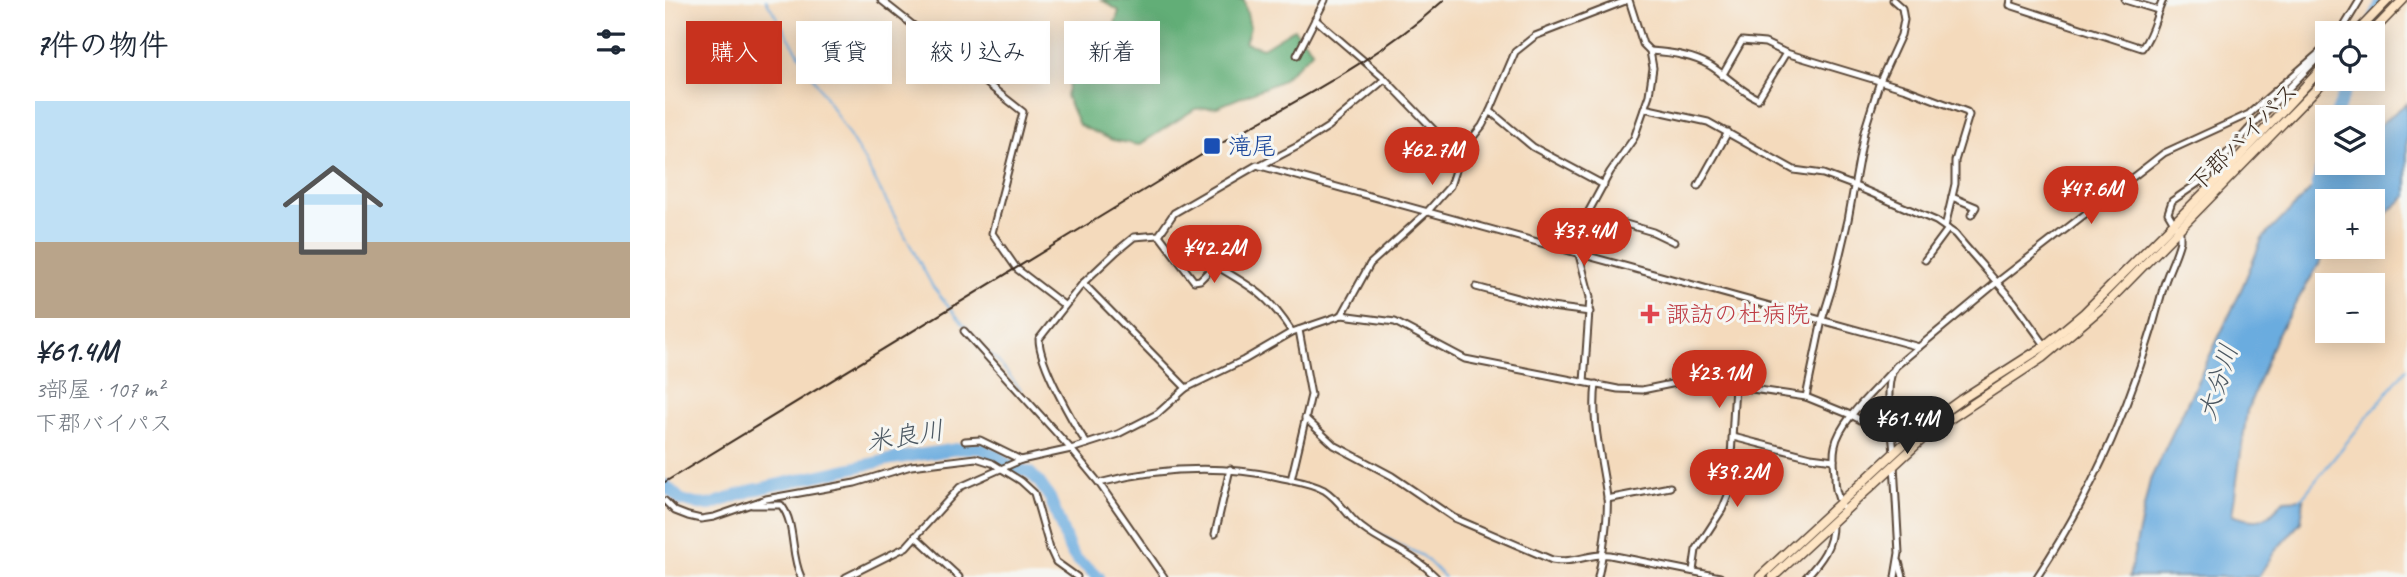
<!DOCTYPE html>
<html lang="ja">
<meta charset="utf-8">
<style>
:root{--surface:#fff;--page:#f6f6f7;--text:#1f2937;--muted:#747a83;--line:#e0e1e3;--accent:#c8321e}
body{margin:0;font-family:Caveat,"Klee One",sans-serif;background:var(--page);color:var(--text);height:100vh;display:flex;flex-direction:column;font-size:26px;white-space:nowrap}
*{box-sizing:border-box;margin:0}
p{font-size:23px;color:var(--muted)}
.icon{flex:none;width:38px;height:38px;fill:none;stroke:currentColor;stroke-width:2;stroke-linecap:round;stroke-linejoin:round}
.map{position:relative;flex:1;overflow:hidden}
.drawer{display:flex;flex-direction:column;background:var(--surface);width:665px}
.drawer>*{flex:none}
.banner{position:absolute;left:21px;top:21px;width:665px;height:63px;display:flex;gap:14px}
.tools{position:absolute;left:1650px;top:21px;display:grid;gap:14px}
.tools a{display:grid;place-items:center;width:70px;height:70px;border-radius:0px;background:var(--surface);box-shadow:0 4px 18px #0003;font-size:35px}
.price{position:absolute;translate:-50% -60px;padding:0 16px;border-radius:24px;background:var(--accent);color:#fff;font-size:23px;line-height:46px;filter:drop-shadow(0 2px 4px #0008)}
.price::after{content:'';position:absolute;left:50%;top:42px;width:21px;height:16px;margin-left:-10px;background:inherit;clip-path:polygon(0 0,100% 0,50% 100%)}
.price.current{background:#222;color:#fff}
ul{padding:0;list-style:none}
li{display:grid;align-content:center;gap:14px;height:371px;padding:0 35px}
li+li{border-top:2px solid var(--line)}
li span{display:grid;place-items:center;height:217px;border-radius:0px;color:#555}
li>.icon{margin-inline-start:auto}
span .icon{width:126px;height:126px;fill:#fffc;stroke-width:1}
li b{font-size:30px}
h2{display:flex;justify-content:space-between;align-items:center;height:84px;padding:0 35px;font-size:30px}
.chip{padding:0 24px;border-radius:0px;background:var(--surface);box-shadow:0 4px 18px #0003;font-size:24px;line-height:63px}
.chip.current{background:var(--accent);color:#fff}
main{display:flex;flex:1;min-height:0}
.map>svg:first-child{display:block}
.forest{fill:#62ae77;stroke:#4e6c4a;stroke-width:2}
.water{fill:#6bacdf;stroke:#536b7e;stroke-width:2}
.lines{fill:none;stroke-linecap:round;stroke-linejoin:round}
.stream{stroke:#6bacdf;stroke-width:2}
.river{stroke:#6bacdf;stroke-width:12}
.street-casing{stroke:#574436;stroke-width:9}
.secondary-casing{stroke:#574436;stroke-width:11}
.street{stroke:#fff;stroke-width:5}
.secondary{stroke:#fee5c5;stroke-width:8}
.rail{stroke:#3b2a1e;stroke-width:2}
.transit-dot{fill:#1a4fb4;stroke:#f6f6f2;stroke-width:2.5}
.health-dot{fill:#e0444e;stroke:#f6f6f2;stroke-width:2.5}
.labels{text-anchor:middle;dominant-baseline:central;stroke-width:6;stroke-linejoin:round;paint-order:stroke}
.street-label{font-size:24px;fill:#3b2a1e;stroke:#f6f6f2}
.transit-label{font-size:24px;fill:#164399;stroke:#f6f6f2;text-anchor:start}
.health-label{font-size:24px;fill:#be3a42;stroke:#f6f6f2;text-anchor:start}
.water-label{font-size:26px;font-style:italic;fill:#4c5862;stroke:#f6f6f2}
</style>
<main>
<section class="drawer">
<h2>7件の物件<svg class="icon" aria-label="filters" viewBox="0 0 24 24"><path d="M4 7h16M4 17h16"/><circle cx="9" cy="7" r="2"/><circle cx="15" cy="17" r="2"/></svg></h2>
<ul>
<li><span style="background:linear-gradient(#bfe0f5 65%,#b9a48a 0)"><svg class="icon" aria-label="home" viewBox="0 0 24 24"><path d="M3 11l9-7 9 7M6 9v11h12V9"/></svg></span><div><b>¥61.4M</b><p>3部屋 · 107 m²</p><p>下郡バイパス</p></div></li>
</ul>
</section>
<div class="map">
<svg width="1742" height="577" viewBox="0 0 1742 577">
<rect width="100%" height="100%" fill="#f6f6f2"/>
<filter id="ink" filterUnits="userSpaceOnUse"><feTurbulence type="fractalNoise" baseFrequency=".0143" numOctaves="2"/><feDisplacementMap in="SourceGraphic" scale="14" xChannelSelector="R" yChannelSelector="G"/><feConvolveMatrix kernelMatrix="1 2 1 2 8 2 1 2 1" color-interpolation-filters="sRGB"/></filter>
<filter id="wash" filterUnits="userSpaceOnUse"><feTurbulence type="fractalNoise" baseFrequency=".00686" numOctaves="4" result="noise"/><feDisplacementMap in="SourceGraphic" scale="28" xChannelSelector="R" yChannelSelector="G"/><feGaussianBlur stdDeviation="1.57" result="paint"/><feColorMatrix in="noise" values="0 0 0 0 0 0 0 0 0 0 0 0 0 0 0 0 0 1.4 0 .05"/><feComposite in="paint" operator="in"/></filter>
<g filter="url(#wash)">
<rect width="100%" height="100%" fill="#f4dabc"/>
<path class="forest" d="M437 0H579L585 27 580 43 598 48 629 29 648 51 616 81 552 107 530 109 474 145 447 140 414 125 401 96 411 56 448 31 454 11Z"/>
<path class="water" d="M1742 103V196L1708 225V201H1662V247H1677L1660 254 1612 335 1582 411 1567 515C1594 525 1602 521 1619 500L1639 499 1636 522 1610 551 1593 577H1464L1485 480 1574 295 1597 239 1672 163H1708V130Z"/>
<g class="lines">
<g class="stream">
<path d="M101 0 199 160 268 287 318 348 332 360 356 390"/>
<path d="M1635 500 1742 368"/>
<path d="M699 524 717 536 758 556 779 577"/>
</g>
<g class="river">
<path d="M1703 33 1717 0"/>
<path d="M1670 117 1685 79"/>
<path d="M1650 198 1662 139"/>
<path d="M0 485 16 500 30 504 45 505 88 490 227 459 292 449 315 448 334 457 346 467 364 472 374 482 385 498 405 550 411 559 434 577"/>
</g>
</g>
</g>
<g filter="url(#ink)">
<g class="lines">
<defs>
<g id="street">
<path d="M216 0 358 112 327 233 352 269 399 305"/>
<path d="M1346 0 1345 5 1477 48C1489 32 1490 17 1498 0"/>
<path d="M1460 0 1493 10"/>
<path d="M650 19 720 79 770 131 796 152"/>
<path d="M1675 33 1695 0"/>
<path d="M985 51C1003 52 1028 56 1044 65 1061 75 1074 90 1093 99L1121 53 1241 89 1302 112 1304 115 1290 161V184L1280 227"/>
<path d="M632 55 660 0"/>
<path d="M1057 76 1077 41 1100 43 1121 53"/>
<path d="M979 108 1043 122 1129 170 1158 174 1190 186 1271 221 1290 234 1301 247 1349 302 1380 345"/>
<path d="M825 111 868 147 939 185"/>
<path d="M595 166 633 146 663 127 720 79"/>
<path d="M1033 186 1063 132"/>
<path d="M1287 197 1311 207 1306 215"/>
<path d="M923 213 988 232 1009 242"/>
<path d="M494 235 529 281 535 280 548 267H553C590 289 603 295 627 332"/>
<path d="M1260 260 1283 229"/>
<path d="M418 283 521 388"/>
<path d="M811 287 886 307 925 312"/>
<path d="M677 315 705 264 762 212 785 186 796 152 817 126 825 111 850 52 870 36 963 0"/>
<path d="M299 331 406 449 434 483 499 577"/>
<path d="M919 382 925 297 911 243 912 233 945 172 969 138 984 95 988 68 985 51 978 44 964 0"/>
<path d="M931 384C926 423 937 459 942 497 944 513 937 560 933 577"/>
<path d="M1141 397 1157 320 1167 288 1183 220 1199 132 1215 81 1236 35 1239 20 1237 8 1228 0"/>
<path d="M640 418 669 445 727 476 789 518 887 560C909 564 924 553 945 555L1055 577"/>
<path d="M1068 437 1146 457 1169 460"/>
<path d="M300 441 315 440 356 460"/>
<path d="M422 444C408 423 374 363 374 339L418 283 452 251 469 237 494 235 509 213 592 165 1254 347"/>
<path d="M1229 454C1228 432 1217 382 1231 366L1331 283 1499 153 1584 114 1662 46"/>
<path d="M1229 464 1234 553 1230 577"/>
<path d="M626 480 646 395 634 330"/>
<path d="M434 483C496 467 555 464 618 478 632 481 646 483 659 490 675 500 682 516 696 527 721 547 746 551 771 577"/>
<path d="M942 499 1005 487"/>
<path d="M0 501 10 511 23 516 36 519 49 517 101 499 190 483 246 466 311 458 327 463 356 481 369 493 385 549 391 562 412 577"/>
<path d="M87 505H116C131 523 125 554 136 577"/>
<path d="M1177 506C1171 495 1170 486 1170 474 1169 465 1168 455 1170 446 1174 422 1209 391 1226 372"/>
<path d="M550 534 565 469"/>
<path d="M250 536 294 577"/>
<path d="M1234 562 1238 577"/>
<path d="M1028 571 1031 550 1057 510 1064 493 1070 385"/>
<path d="M181 577 241 547 295 487 356 460 406 449 453 434 492 414 521 388 579 360 627 332 677 315 730 322 800 359 953 389 977 390 1026 380 1141 397 1188 416 1228 437"/>
<path d="M1141 577C1156 561 1168 546 1167 523"/>
<path d="M1372 577C1429 491 1472 392 1497 292 1501 274 1511 258 1515 241V233L1503 213 1507 201 1539 179 1583 130 1653 58"/>
</g>
<g id="secondary">
<path d="M1691 33 1723 0"/>
<path d="M1706 33 1738 0"/>
<path d="M1095 577 1254 430 1297 399 1378 347 1419 313 1560 172 1662 63"/>
<path d="M1108 577 1264 433 1377 358 1440 305 1662 78"/>
</g>
</defs>
<use href="#street" class="street-casing"/>
<use href="#secondary" class="secondary-casing"/>
<use href="#street" class="street"/>
<use href="#secondary" class="secondary"/>
<path class="rail" d="M0 482C177 375 354 268 530 159 614 108 705 67 779 0"/>
</g>
</g>
<rect class="transit-dot" x="538" y="137" width="18" height="18" rx="3.5"/>
<path class="health-dot" d="M981.5 303.5h7v7h7v7h-7v7h-7v-7h-7v-7h7z"/>
<g class="labels">
<g class="street-label">
<text transform="translate(1578 137) rotate(-45)">下郡バイパス</text>
</g>
<g class="transit-label">
<text x="563" y="146">滝尾</text>
</g>
<g class="health-label">
<text x="1001" y="314">諏訪の杜病院</text>
</g>
<g class="water-label">
<text transform="translate(1553 382) rotate(-72)">大分川</text>
<text transform="translate(240 436) rotate(-9)">米良川</text>
</g>
</g>
</svg>
<div class="tools">
<a><svg class="icon" aria-label="locate" viewBox="0 0 24 24"><circle cx="12" cy="12" r="6"/><path d="M12 2v4M12 18v4M2 12h4M18 12h4"/></svg></a>
<a><svg class="icon" aria-label="layers" viewBox="0 0 24 24"><path d="M12 4l9 5-9 5-9-5zM3 14l9 5 9-5"/></svg></a>
<a>+</a>
<a>−</a>
</div>
<b class="price" style="left:767px;top:187px">¥62.7M</b>
<b class="price" style="left:1426px;top:226px">¥47.6M</b>
<b class="price" style="left:919px;top:268px">¥37.4M</b>
<b class="price" style="left:549px;top:285px">¥42.2M</b>
<b class="price" style="left:1054px;top:410px">¥23.1M</b>
<b class="price current" style="left:1242px;top:456px">¥61.4M</b>
<b class="price" style="left:1072px;top:509px">¥39.2M</b>
<div class="banner">
<a class="chip current">購入</a>
<a class="chip">賃貸</a>
<a class="chip">絞り込み</a>
<a class="chip">新着</a>
</div>
</div>
</main>
